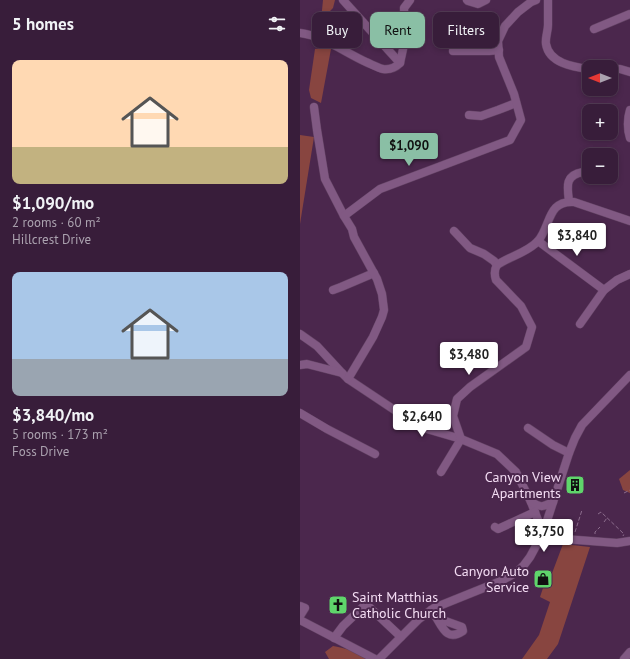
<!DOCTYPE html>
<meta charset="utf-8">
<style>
:root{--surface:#381d3a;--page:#432a45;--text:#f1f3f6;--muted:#aba2af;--line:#523b54;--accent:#8abfa5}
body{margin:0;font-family:"PT Sans",sans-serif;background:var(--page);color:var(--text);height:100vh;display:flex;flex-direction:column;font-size:15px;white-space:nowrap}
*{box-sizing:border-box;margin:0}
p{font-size:13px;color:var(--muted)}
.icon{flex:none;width:22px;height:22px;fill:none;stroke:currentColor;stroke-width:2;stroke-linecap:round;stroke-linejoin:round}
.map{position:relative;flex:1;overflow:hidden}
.details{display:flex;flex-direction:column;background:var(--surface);width:300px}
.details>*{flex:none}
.hud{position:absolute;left:12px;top:12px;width:258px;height:36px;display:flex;gap:8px}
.needle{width:26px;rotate:270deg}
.fabs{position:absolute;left:282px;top:60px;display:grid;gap:8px}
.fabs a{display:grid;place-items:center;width:36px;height:36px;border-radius:8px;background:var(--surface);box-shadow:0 2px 6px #0003,0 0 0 1px var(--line);font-size:20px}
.price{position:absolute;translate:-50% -34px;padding:0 9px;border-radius:4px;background:#fff;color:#222;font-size:13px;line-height:26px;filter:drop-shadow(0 1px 2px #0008)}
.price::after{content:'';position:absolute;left:50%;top:24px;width:12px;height:9px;margin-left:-6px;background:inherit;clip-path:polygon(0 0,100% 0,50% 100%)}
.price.current{background:var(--accent);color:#111}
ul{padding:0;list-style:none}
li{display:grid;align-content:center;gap:8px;height:212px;padding:0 12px}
li span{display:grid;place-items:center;height:124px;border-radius:8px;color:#555}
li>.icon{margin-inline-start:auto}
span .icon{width:72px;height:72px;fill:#fffc;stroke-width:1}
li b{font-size:17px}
h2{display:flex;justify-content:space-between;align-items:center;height:48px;padding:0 12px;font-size:17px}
.chip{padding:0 14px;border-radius:8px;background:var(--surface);box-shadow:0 2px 6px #0003,0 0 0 1px var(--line);font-size:14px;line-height:36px}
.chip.current{background:var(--accent);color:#111}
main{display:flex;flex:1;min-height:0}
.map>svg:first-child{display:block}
.green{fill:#884540}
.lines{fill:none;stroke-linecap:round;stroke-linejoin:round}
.minor-casing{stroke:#634364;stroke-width:9}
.path{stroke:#8c6d8d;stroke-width:1;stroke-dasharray:4 2;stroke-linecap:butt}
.minor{stroke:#815983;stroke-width:8}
.labels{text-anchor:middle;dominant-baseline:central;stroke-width:4;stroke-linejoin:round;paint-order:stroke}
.poi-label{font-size:14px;fill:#f3dcf3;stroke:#4b274d;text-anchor:end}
</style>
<main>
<section class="details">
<h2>5 homes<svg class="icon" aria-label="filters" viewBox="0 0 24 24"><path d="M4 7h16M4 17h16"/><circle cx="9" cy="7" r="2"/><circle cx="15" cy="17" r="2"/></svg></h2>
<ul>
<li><span style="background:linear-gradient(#ffd9b3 70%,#c2b280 0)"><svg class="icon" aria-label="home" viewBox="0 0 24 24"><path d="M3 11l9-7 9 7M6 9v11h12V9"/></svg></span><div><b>$1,090/mo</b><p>2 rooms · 60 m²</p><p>Hillcrest Drive</p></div></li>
<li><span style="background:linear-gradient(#a9c7e8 70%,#9aa5b1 0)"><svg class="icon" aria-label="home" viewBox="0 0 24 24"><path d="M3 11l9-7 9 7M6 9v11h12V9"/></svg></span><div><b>$3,840/mo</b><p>5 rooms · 173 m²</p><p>Foss Drive</p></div></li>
</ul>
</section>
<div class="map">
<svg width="330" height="659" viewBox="0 0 330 659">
<rect width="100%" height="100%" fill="#4b274d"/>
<g class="green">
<path d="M23 0H35L33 8 28 13 27 17 31 20 29 36 20 31Z"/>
<path d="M23 48 31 49 21 103 11 98 9 90 15 49Z"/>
<path d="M0 135 14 137 0 224Z"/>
<path d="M330 470V493L323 490 319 479Z"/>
<path d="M263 544 290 547 258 644 247 659H222L239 635 250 602 240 597 243 588 251 576Z"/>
<path d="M33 646C43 648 60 651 67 659H29L25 652Z"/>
</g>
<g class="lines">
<defs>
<g id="minor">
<path d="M43 0 100 63"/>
<path d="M167 0 168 1 178 4 186 0"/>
<path d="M248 0C248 8 248 17 248 25 248 31 245 38 246 44 249 63 273 67 289 69"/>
<path d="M294 29 330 14"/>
<path d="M0 33C24 36 44 52 66 62 71 64 78 68 83 69 90 70 96 67 100 63L105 40 104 8 110 0"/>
<path d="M153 51H189L199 50"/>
<path d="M311 69H320L330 72"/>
<path d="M14 107 17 130 25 179 44 216"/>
<path d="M330 110C327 120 327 128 330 138"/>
<path d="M169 115 181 116 198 110 216 103"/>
<path d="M269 201C267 186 265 175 283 172"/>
<path d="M154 231 170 248 184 254 194 261 197 265"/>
<path d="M238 241 304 290"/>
<path d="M33 290 41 287 74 273"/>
<path d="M280 324 304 290 317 280 330 274"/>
<path d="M0 334 17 346 42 373 48 379 120 427 161 439 197 454 216 472 231 502 243 533 251 537 264 539 317 543 330 541"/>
<path d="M0 365 7 364 42 373"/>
<path d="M48 379 73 337 82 317 84 310 82 294 77 279 54 237 52 229 44 216 80 189 210 140 221 120 214 94 199 57 198 41 205 26 218 12 231 2 236 0"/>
<path d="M0 413 27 429 75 454"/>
<path d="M228 428 253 445 269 453"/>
<path d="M141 472 161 439 153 416 157 399 170 387 226 347 232 327 221 306 196 280C194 274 194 270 197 265 210 256 227 253 238 241 251 226 247 200 274 202L330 221"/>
<path d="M231 502C242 508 242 507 253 502"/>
<path d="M195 527 198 529 235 512"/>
<path d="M0 606 5 608 0 616"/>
<path d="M131 610C141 621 144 644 163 631L162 627 137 618"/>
<path d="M0 620 75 659"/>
<path d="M34 638 43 626 66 604 101 637"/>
<path d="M79 659 119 619 134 608 201 581 217 572 224 565 230 557 243 533 269 453 275 438 282 425 330 375"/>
<path d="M324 659 330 652"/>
</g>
</defs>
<use href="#minor" class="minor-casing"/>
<g class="path">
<path d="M324 493 330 490"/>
<path d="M298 514 301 512 324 534 323 536"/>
<path d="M304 522 307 518"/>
<path d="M275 532 282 510"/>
<path d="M295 534V532L300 527"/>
</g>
<use href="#minor" class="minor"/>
</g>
<defs>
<symbol id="building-square" viewBox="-11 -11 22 22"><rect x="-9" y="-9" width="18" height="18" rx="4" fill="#5fd56b" stroke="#4b274d"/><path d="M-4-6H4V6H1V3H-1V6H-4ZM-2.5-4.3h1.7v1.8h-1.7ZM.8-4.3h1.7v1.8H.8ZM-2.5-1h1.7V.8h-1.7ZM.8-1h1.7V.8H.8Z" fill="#111"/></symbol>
<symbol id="shop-square" viewBox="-11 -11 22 22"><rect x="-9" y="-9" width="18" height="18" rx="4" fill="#5fd56b" stroke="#4b274d"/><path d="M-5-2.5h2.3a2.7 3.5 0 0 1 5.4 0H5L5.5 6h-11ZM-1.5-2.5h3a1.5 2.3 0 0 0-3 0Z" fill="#111"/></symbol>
<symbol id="church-square" viewBox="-11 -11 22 22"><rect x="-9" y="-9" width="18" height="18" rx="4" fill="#5fd56b" stroke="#4b274d"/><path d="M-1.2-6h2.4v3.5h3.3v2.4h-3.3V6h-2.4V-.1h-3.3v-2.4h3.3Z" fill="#111"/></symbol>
</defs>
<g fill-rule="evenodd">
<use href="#building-square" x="264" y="474" width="22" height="22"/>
<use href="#shop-square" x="232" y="568" width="22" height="22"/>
<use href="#church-square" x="27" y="594" width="22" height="22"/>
</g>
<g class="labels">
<g class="poi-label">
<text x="261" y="477">Canyon View<tspan x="261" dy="16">Apartments</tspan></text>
<text x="229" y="571">Canyon Auto<tspan x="229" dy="16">Service</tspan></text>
<text x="52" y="597" text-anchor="start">Saint Matthias<tspan x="52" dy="16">Catholic Church</tspan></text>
</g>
</g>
</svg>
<div class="fabs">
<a><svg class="needle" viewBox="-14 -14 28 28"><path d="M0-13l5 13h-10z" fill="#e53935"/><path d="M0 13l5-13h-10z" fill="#aba2af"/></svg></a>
<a>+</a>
<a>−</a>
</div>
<b class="price current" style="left:109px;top:167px">$1,090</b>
<b class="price" style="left:277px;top:257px">$3,840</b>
<b class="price" style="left:169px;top:376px">$3,480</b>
<b class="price" style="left:122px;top:438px">$2,640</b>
<b class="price" style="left:244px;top:553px">$3,750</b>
<div class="hud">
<a class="chip">Buy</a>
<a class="chip current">Rent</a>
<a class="chip">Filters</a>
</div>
</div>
</main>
